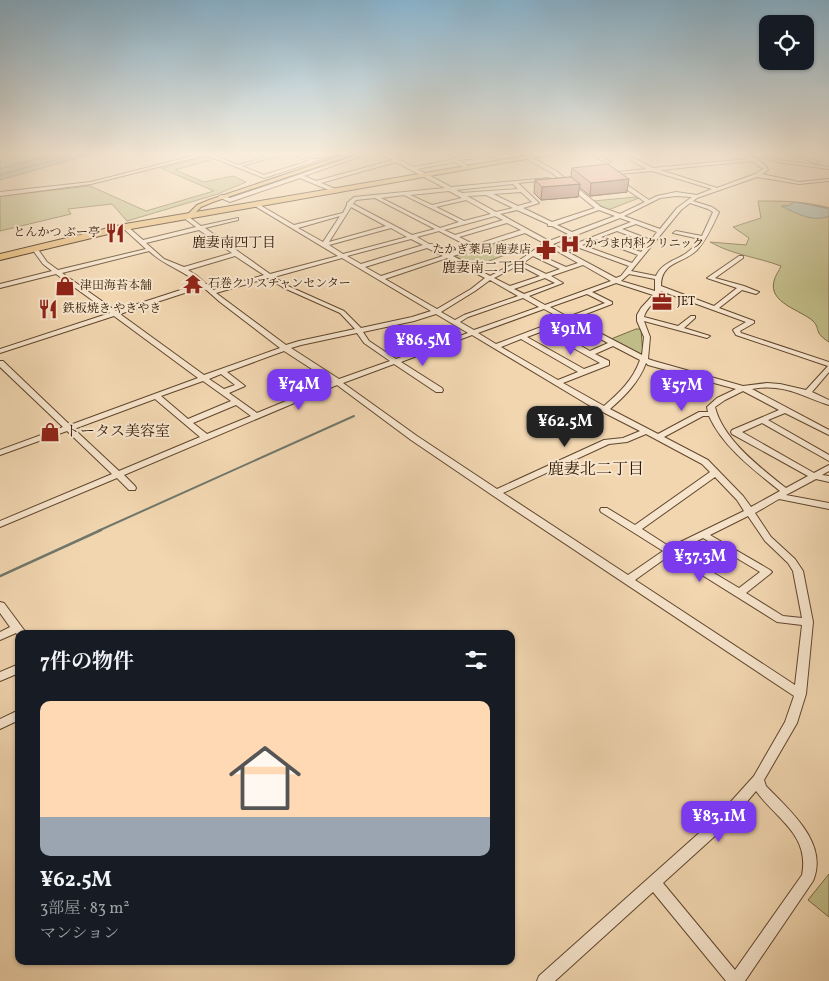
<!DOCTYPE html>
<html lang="ja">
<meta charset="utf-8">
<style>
:root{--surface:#171b24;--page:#242831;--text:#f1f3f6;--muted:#9ea1a6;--line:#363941;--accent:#7c3aed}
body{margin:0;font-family:Vollkorn,"Noto Serif JP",serif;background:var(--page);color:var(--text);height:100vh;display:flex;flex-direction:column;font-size:19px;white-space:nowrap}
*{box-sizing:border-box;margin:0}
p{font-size:16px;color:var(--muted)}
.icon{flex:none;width:28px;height:28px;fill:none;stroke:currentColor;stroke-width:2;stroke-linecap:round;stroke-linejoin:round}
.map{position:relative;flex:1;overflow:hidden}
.details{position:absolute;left:15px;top:630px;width:500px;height:335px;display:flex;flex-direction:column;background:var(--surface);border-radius:10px;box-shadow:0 1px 4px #0004}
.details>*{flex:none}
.tools{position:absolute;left:759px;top:15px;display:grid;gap:10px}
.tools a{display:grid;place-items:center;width:55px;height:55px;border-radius:10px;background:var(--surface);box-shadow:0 1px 4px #0004;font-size:25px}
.price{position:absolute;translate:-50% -42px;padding:0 11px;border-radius:10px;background:var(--accent);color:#fff;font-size:16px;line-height:32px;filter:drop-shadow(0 1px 2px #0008)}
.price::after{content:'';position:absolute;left:50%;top:30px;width:15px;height:11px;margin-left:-8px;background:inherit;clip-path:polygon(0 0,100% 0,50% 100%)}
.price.active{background:#222;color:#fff}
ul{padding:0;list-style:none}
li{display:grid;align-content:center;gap:10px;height:265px;padding:0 25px}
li+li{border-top:1px solid var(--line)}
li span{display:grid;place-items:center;height:155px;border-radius:10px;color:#555}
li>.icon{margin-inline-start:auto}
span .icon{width:90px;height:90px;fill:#fffc;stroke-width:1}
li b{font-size:21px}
h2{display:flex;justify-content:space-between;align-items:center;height:60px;padding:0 25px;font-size:21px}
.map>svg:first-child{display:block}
.green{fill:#c0bc87;stroke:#786944}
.water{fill:#9cb8b2;stroke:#70776b}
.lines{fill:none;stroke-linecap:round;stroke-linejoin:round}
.shore{stroke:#666759;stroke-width:1}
.stream-far1{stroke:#70776b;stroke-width:2}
.stream{stroke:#70776b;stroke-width:2.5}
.minor-casing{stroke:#60462c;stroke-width:2}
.major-casing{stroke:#2f1600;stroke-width:2}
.highway-casing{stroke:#2f1600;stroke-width:2}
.minor{fill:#f6e4cc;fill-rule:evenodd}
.major{fill:#e8bb78;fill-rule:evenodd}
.highway{fill:#e8bb78;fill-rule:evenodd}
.wall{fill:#c38578;stroke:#2f1600}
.shaded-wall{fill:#9f6c61;stroke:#2f1600}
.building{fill:#e39b8b;stroke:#2f1600}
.labels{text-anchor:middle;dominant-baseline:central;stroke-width:4;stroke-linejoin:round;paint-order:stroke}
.far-poi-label{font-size:12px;fill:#2f1600;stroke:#f6e4cc;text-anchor:start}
.far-neighbourhood-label{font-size:14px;fill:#2f1600;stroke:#f6e4cc}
.poi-label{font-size:15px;fill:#2f1600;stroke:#f6e4cc;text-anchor:start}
.neighbourhood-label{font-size:16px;fill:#2f1600;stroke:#f6e4cc}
</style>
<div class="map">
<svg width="829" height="981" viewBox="0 0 829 981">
<rect width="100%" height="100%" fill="#f1d6b0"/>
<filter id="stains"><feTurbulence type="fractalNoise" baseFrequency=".004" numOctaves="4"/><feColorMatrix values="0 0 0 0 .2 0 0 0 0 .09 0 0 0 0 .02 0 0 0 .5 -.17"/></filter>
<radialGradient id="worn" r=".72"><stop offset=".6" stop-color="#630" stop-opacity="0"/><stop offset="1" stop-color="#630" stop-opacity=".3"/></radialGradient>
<g class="green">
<path d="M207 156 214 159 175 170 204 182 233 176 246 182 218 194 127 221 112 204 68 209 71 214 0 231V196L90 186 146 211 214 191 161 168Z"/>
<path d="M636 197 639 198 608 210 593 201Z"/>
<path d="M758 201C782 201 806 201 829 208L820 206H783L808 217 829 216V342C813 332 821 329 813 321 801 310 768 303 774 281 775 276 779 271 781 266 757 257 733 255 710 242L746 245 749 238 733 227 761 218Z"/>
<path d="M493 243 513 252 476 266 454 256Z"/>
<path d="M636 329H641L643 356 611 339Z"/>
<path d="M829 874V917L808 900Z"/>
</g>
<g class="water">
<path d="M0 153H95L0 180Z"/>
<path d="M795 202 829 209V216C813 223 796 213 781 206H788Z"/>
</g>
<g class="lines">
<g class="shore">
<path d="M0 169 59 153"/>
<path d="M0 175 78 153"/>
</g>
<path class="stream-far1" d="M98 531 354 416"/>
<path class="stream" d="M0 576 101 530"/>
<defs>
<g id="minor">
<path d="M204 153H212L211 154 238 165 281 153H288L242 166 264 175 309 161 289 153C298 153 304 159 313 159 321 160 332 153 341 153L264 178 206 155 91 184 0 196V192L91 182Z"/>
<path d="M363 153H370L304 176 316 181 393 160 376 153C381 153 388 156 393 155 397 154 400 153 405 153L395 157 413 167 452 160 435 153H441L453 158 491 155 493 156V157L458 160 469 167V168L467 169 455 162 417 169 451 187 549 178V180H547L518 183 539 203 523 208 552 222 595 208 552 173 527 159V157H531L556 171 601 207 620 214 645 202 616 182V180H620L649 200 657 196 676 192 697 195 712 189 652 171 607 175V174L609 173 646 169 619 153H624L653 168 748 159 739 153C748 153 765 162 768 170L762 174 799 182 829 179V181L799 184 757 177 697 198 693 201 712 207 719 212C713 225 707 239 697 250 683 264 661 261 661 286L714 306 737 288 707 278 739 256H743V258L715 278 744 286 759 292 756 294 742 290 719 308 754 321V323L740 331 741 333 829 362V372L812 392 829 400V405C801 396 784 383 752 389L829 430V435L785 413 768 420 829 455V461L762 423 742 432 814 473 829 465V471L822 475 829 476V482L816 479 786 495 829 503V509L779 499 755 513 771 537 795 559 803 571 813 622 806 694 797 723 764 780 766 786C790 811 829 843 813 881L745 981H726L653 892 555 981H537L539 976 717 817 754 776 785 722 794 696 492 495 411 440 337 385 124 475 135 486 136 488 135 490H129L117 478 0 527V521L112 474 67 431 0 455V450L63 427 0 367V361H3L70 425 198 378 114 316 0 353V349L110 313 56 274 0 288V284L52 271 43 264 32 249 33 248H37L47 262 58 270 146 249 123 228V226H127L143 240 196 227 184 218 183 217 186 215 201 226 238 218V220L205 228 270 274 338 256 253 205 258 204 294 225 343 213 347 205V203L354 197 445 188 396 162 321 183 338 190 339 191 336 193 300 178 230 202 218 197 221 195 230 198ZM752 161 763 169 755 174 717 188 660 170ZM513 184 518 189 462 193 456 190ZM449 191 462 198 432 205 410 195ZM521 192 532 202 518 206 493 194ZM404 195 459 222 440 228 381 198ZM486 195 513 208 496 212 467 196ZM676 196 692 197 677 208 660 229 624 216 660 198ZM375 198 435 229 412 235 353 204 356 200ZM466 200 491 214 464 221 436 207ZM690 203 708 209 713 212 702 236 676 231 673 233 700 239C696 245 691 250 685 254 674 261 662 263 656 276L631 271 681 210ZM351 207 386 226 329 242ZM517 210 548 224V226H552L568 234 549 241 500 214ZM599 210 615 216 572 232 557 225ZM340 216 323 242 298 228ZM495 216 503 220 455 235 444 230ZM620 218 631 222 562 249 553 244ZM507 223 521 230 475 245 459 237ZM636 224 657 232 651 240 622 229ZM391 228 407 237 343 254 329 245ZM199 230 232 253 184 267 164 259 146 243ZM439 231 470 247 448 254 432 246V244H429L417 237ZM617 231 648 243 641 252 601 237ZM525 233 544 243 517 262 490 276 453 256ZM411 239 423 245 361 264 347 256ZM596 239 638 255 632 263 582 245ZM548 246 578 263 566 267 537 254ZM577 247 629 266 621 276 616 278 566 251ZM427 248 443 256 381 276 365 267ZM149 251C165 266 183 270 199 284L116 311 62 273ZM235 256 264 275 213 290 196 275 188 270ZM533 256 560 269 546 274 523 263ZM342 258 431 311 412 317 361 328 344 311 288 286 274 277ZM447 258 485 278 471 289 437 309 385 279ZM519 265 540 276 510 286 494 278ZM583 265 611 281 545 305 529 296 563 283 551 276ZM629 274 655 279V291L621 281ZM268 278 284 288 340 313 355 329 299 341 286 345 216 293ZM545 278 555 283 524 294 514 289ZM490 280 518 296 464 315 455 320 441 312 475 291ZM616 283 653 295 641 308 637 315V321L644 337 642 355 573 319 612 304V302L592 292ZM203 287 220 302 280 348 204 375 120 314ZM661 291 746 322 734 329 733 330 736 335 828 366 806 390 780 384 767 383 743 386 654 361 648 359 650 337 644 321 707 338 710 336 684 328 695 318V316H691L678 326 644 317C646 307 657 302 661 291ZM587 294 605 303 568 317 550 307ZM523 298 539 307 474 330 460 322 468 317ZM544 309 562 319 496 344 478 333ZM436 314 468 333 396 359 369 341 363 332 414 321ZM567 321 608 343 590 351 549 328ZM543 331 600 363 584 369 527 337ZM357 333 364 343 390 361 339 379 291 348 301 345ZM472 335 587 404 640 431 623 438 604 440 497 489 417 436 343 383 394 364 436 392H442L443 390 442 388 401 362ZM521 339 578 372 558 380 501 347ZM613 346 640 360C633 380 619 393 604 406L563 383 609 365V361L595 354ZM284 351 332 382 257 413 229 393 245 386 227 372ZM646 363 648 365 736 389 717 398 707 407 708 412H699L658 434 610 409C625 396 639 382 646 363ZM221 374 235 385 224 389 209 379ZM203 381 231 401 188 419 161 396ZM743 391 779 410 732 430 731 432 732 434 808 476 786 488C761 468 723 440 715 407L725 400ZM155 399 200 437 119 471 74 429ZM236 405 251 416 207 434 193 423ZM703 416H709C723 447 754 470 780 491L751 507 743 496 708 460 664 437ZM646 434 702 464 710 472 635 525 607 508H601L600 510 601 512 663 551 628 575 503 493 609 444 627 442ZM715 477 737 500 744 511 670 547 642 529ZM748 516 765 541 788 563 793 571 802 618 783 616 746 593 770 574 772 572 770 570 710 535ZM703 538 760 572 739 588 677 551ZM670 555 777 622 802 625 795 685 635 580ZM756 791C776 819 810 834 802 875L735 970 663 883 727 825Z"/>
<path d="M589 153H595L611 162 607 163Z"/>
<path d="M746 153H753L778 160 829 167V169L778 162Z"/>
<path d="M788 153H795L819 162 815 163Z"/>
<path d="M0 602 4 603 27 634H19V637L16 633 0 640V632L10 627 0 613Z"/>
<path d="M19 664V673L0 681V672Z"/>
<path d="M19 710V720L0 729V719Z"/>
</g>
<path id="major" d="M349 153H358L213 202 201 207 191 217 186 216 197 205 209 200Z"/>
<path id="highway" d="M543 153H560L125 230 0 260V254L125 224Z"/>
</defs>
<use href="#minor" class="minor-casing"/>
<use href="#major" class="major-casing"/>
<use href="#highway" class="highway-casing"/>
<use href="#minor" class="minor"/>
<use href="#major" class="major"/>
<use href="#highway" class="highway"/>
</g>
<path class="wall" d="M572 168 627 192 590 196 579 187 578 197 541 200 534 193 535 180 571 177Z"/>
<g class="shaded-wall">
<path d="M629 179 627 192 590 196 591 183Z"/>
<path d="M580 184 578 197 541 200 542 187Z"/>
</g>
<g class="building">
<path d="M608 164 629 179 591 183 572 168Z"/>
<path d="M571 177 580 184 542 187 535 180Z"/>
</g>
<linearGradient id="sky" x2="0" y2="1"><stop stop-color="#89b6d2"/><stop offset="0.53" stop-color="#f9eddb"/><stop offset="1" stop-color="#f9eddb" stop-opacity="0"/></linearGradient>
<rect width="829" height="290" fill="url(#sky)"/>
<defs>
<symbol id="restaurant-bare" viewBox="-9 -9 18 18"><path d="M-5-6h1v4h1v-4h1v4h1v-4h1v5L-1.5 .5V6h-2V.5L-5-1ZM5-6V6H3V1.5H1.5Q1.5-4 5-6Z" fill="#8f2418" stroke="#f6e4cc" stroke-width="2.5" paint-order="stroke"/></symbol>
<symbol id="hospital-bare" viewBox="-9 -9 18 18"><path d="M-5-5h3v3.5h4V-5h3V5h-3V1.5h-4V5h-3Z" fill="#8f2418" stroke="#f6e4cc" stroke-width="2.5" paint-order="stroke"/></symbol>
<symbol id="pharmacy-bare" viewBox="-9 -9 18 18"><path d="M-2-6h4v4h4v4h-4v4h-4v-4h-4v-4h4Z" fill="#8f2418" stroke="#f6e4cc" stroke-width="2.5" paint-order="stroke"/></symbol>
<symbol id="temple-bare" viewBox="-9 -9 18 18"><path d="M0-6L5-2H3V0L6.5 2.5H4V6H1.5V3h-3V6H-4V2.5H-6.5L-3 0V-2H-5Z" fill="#8f2418" stroke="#f6e4cc" stroke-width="2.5" paint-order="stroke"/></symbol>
<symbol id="shop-bare" viewBox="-9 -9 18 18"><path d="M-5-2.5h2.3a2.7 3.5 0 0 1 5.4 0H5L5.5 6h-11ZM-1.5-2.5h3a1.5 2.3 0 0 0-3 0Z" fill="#8f2418" stroke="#f6e4cc" stroke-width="2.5" paint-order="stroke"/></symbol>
<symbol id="office-bare" viewBox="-9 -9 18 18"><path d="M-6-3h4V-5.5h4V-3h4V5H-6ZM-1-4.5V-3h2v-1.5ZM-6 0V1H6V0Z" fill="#8f2418" stroke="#f6e4cc" stroke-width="2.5" paint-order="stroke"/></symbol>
</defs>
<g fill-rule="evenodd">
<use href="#restaurant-bare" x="101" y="219" width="28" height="28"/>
<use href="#hospital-bare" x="556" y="230" width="28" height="28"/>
<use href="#pharmacy-bare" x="532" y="236" width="28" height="28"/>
<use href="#temple-bare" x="179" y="270" width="28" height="28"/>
<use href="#shop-bare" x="51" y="272" width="28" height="28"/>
<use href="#office-bare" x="648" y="288" width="28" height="28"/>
<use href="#restaurant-bare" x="34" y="295" width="28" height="28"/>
<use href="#shop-bare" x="36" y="418" width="28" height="28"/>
</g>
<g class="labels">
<g class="far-poi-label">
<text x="100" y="233" text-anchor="end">とんかつ ぶー亭</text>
<text x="585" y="244">かづま内科クリニック</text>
<text x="531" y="250" text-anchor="end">たかぎ薬局 鹿妻店</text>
<text x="208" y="284">石巻クリスチャンセンター</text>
<text x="80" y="286">津田海苔本舗</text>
<text x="677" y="302">JET</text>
<text x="63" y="309">鉄板焼き やきやき</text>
</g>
<g class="far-neighbourhood-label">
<text x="234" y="243">鹿妻南四丁目</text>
<text x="484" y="268">鹿妻南二丁目</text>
</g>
<g class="poi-label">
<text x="65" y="432">トータス美容室</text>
</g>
<g class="neighbourhood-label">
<text x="596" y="470">鹿妻北二丁目</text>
</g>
</g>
<rect width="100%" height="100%" filter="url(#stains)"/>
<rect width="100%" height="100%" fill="url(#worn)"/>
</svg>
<div class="tools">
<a><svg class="icon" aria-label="locate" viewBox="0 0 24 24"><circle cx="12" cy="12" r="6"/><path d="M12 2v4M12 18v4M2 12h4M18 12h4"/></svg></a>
</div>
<b class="price" style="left:571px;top:356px">¥91M</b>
<b class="price" style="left:423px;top:367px">¥86.5M</b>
<b class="price" style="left:299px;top:411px">¥74M</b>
<b class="price" style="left:682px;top:412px">¥57M</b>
<b class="price active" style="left:565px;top:448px">¥62.5M</b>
<b class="price" style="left:700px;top:583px">¥37.3M</b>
<b class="price" style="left:719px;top:843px">¥83.1M</b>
<section class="details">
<h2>7件の物件<svg class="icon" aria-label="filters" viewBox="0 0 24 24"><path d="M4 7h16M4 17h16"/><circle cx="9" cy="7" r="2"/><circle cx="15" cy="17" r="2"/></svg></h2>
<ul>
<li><span style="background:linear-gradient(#ffd9b3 75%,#9aa5b1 0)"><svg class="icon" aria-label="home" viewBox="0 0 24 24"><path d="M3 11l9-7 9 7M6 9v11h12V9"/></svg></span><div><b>¥62.5M</b><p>3部屋 · 83 m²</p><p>マンション</p></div></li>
</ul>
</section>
</div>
